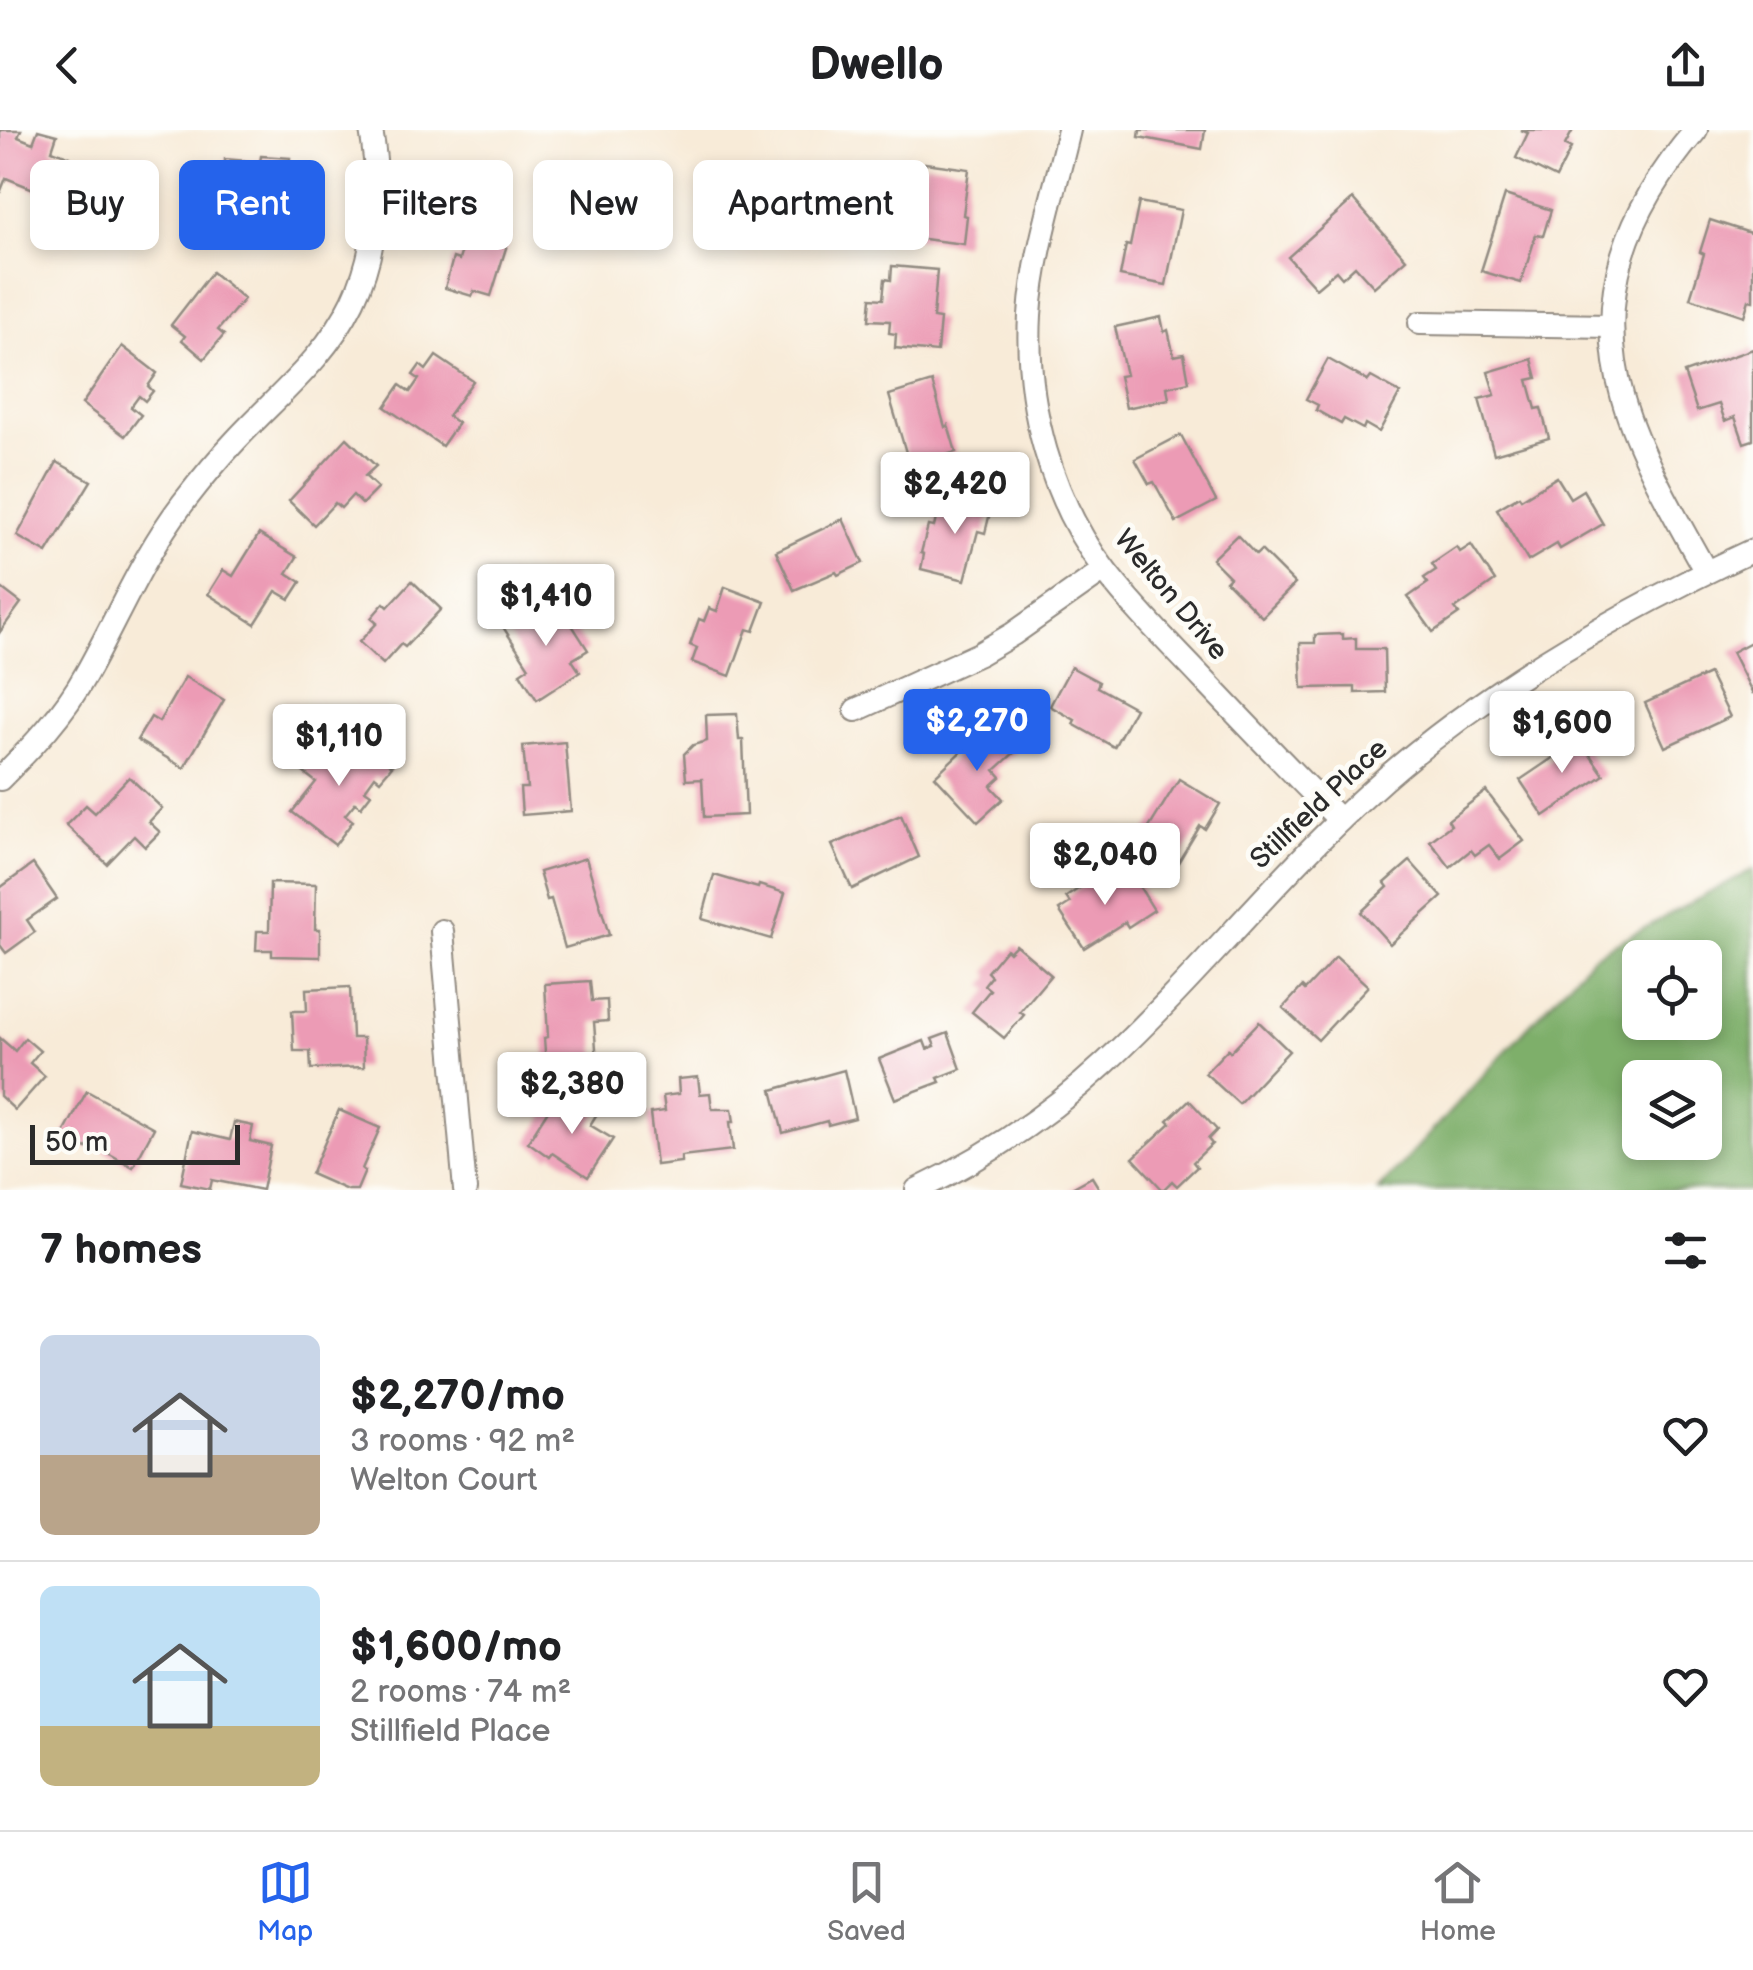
<!DOCTYPE html>
<meta charset="utf-8">
<style>
:root{--surface:#fff;--page:#f2f2f2;--text:#202124;--muted:#757577;--line:#e0e0e0;--accent:#2563eb}
body{margin:0;font-family:"Balsamiq Sans",sans-serif;background:var(--page);color:var(--text);height:100vh;display:flex;flex-direction:column;font-size:38px;white-space:nowrap}
*{box-sizing:border-box;margin:0}
p{font-size:32px;color:var(--muted)}
.icon{flex:none;width:55px;height:55px;fill:none;stroke:currentColor;stroke-width:2;stroke-linecap:round;stroke-linejoin:round}
.map{position:relative;height:1060px;overflow:hidden}
.drawer{display:flex;flex-direction:column;background:var(--surface);flex:1}
.drawer>*{flex:none}
.top-card{position:absolute;left:30px;top:30px;width:1000px;height:90px;display:flex;gap:20px}
.controls{position:absolute;left:1622px;top:810px;display:grid;gap:20px}
.controls a{display:grid;place-items:center;width:100px;height:100px;border-radius:15px;background:var(--surface);box-shadow:0 5px 15px #0003;font-size:50px}
.scale{position:absolute;left:30px;bottom:25px;width:210px;box-sizing:border-box;padding-left:10px;border:5px solid #2b2b2b;border-top:0;font-size:28px;line-height:35px;white-space:nowrap;color:#2b2b2b;-webkit-text-stroke:8px #fdfcf7;paint-order:stroke}
.price{position:absolute;translate:-50% -85px;padding:0 22px;border-radius:10px;background:#fff;color:#222;font-size:32px;line-height:65px;filter:drop-shadow(0 2px 5px #0008)}
.price::after{content:'';position:absolute;left:50%;top:60px;width:30px;height:22px;margin-left:-15px;background:inherit;clip-path:polygon(0 0,100% 0,50% 100%)}
.price.on{background:var(--accent);color:#fff}
ul{padding:0;list-style:none}
li{display:flex;align-items:center;gap:30px;height:250px;padding:0 40px}
li+li{border-top:2px solid var(--line)}
li span{display:grid;place-items:center;flex:none;width:280px;height:200px;border-radius:15px;color:#555}
li>.icon{margin-inline-start:auto}
span .icon{width:120px;height:120px;fill:#fffc;stroke-width:1}
li b{font-size:42px}
h2{display:flex;justify-content:space-between;align-items:center;height:120px;padding:0 40px;font-size:42px}
.pill{padding:0 35px;border-radius:15px;background:var(--surface);box-shadow:0 5px 15px #0003;font-size:35px;line-height:90px}
.pill.on{background:var(--accent);color:#fff}
header{display:flex;justify-content:space-between;align-items:center;height:130px;padding:0 40px;background:var(--surface);font-size:45px;font-weight:600}
.menu{display:flex;justify-content:space-around;align-items:center;height:140px;border-top:2px solid var(--line);background:var(--surface);font-size:28px;color:var(--muted)}
.menu a{display:grid;justify-items:center;gap:5px}
.menu .on{color:var(--accent)}
.map>svg:first-child{display:block}
.forest{fill:#7eaf6a;stroke:#546d4a;stroke-width:2.5;fill-rule:evenodd}
.building{fill:#ec9bb5}
.lines{fill:none;stroke-linecap:round;stroke-linejoin:round}
.street-casing{stroke:#928b82;stroke-width:26}
.street{stroke:#fff;stroke-width:22}
.labels{text-anchor:middle;dominant-baseline:central;stroke-width:10;stroke-linejoin:round;paint-order:stroke}
.street-label{font-size:28px;fill:#2b2b2b;stroke:#fdfcf7}
</style>
<header><svg class="icon" aria-label="back" viewBox="0 0 24 24"><path d="M15 5l-7 7 7 7"/></svg>Dwello<svg class="icon" aria-label="share" viewBox="0 0 24 24"><path d="M12 15V3M7 8l5-5 5 5M5 13v7h14v-7"/></svg></header>
<div class="map">
<svg width="1753" height="1060" viewBox="0 0 1753 1060">
<rect width="100%" height="100%" fill="#fdfcf7"/>
<filter id="ink" filterUnits="userSpaceOnUse"><feTurbulence type="fractalNoise" baseFrequency=".01" numOctaves="2"/><feDisplacementMap in="SourceGraphic" scale="20" xChannelSelector="R" yChannelSelector="G"/><feConvolveMatrix kernelMatrix="1 2 1 2 8 2 1 2 1" color-interpolation-filters="sRGB"/></filter>
<filter id="wash" filterUnits="userSpaceOnUse"><feTurbulence type="fractalNoise" baseFrequency=".0048" numOctaves="4" result="noise"/><feDisplacementMap in="SourceGraphic" scale="40" xChannelSelector="R" yChannelSelector="G"/><feGaussianBlur stdDeviation="2.25" result="paint"/><feColorMatrix in="noise" values="0 0 0 0 0 0 0 0 0 0 0 0 0 0 0 0 0 1.4 0 .05"/><feComposite in="paint" operator="in"/></filter>
<g filter="url(#wash)">
<rect width="100%" height="100%" fill="#f8ebd8"/>
<path class="forest" d="M1753 739V1060H1378L1593 826ZM1640 828H1705V892H1640ZM1640 948H1705V1012H1640Z"/>
<g id="blocks">
<g class="building">
<path d="M0 0H21L18 7 33 13 38 0 57 5 52 20 70 27 53 67 6 48 0 63Z"/>
<path d="M1140 0H1205L1202 19 1139 7Z"/>
<path d="M1521 0H1573L1565 15 1571 18 1556 48 1516 28 1528 3Z"/>
<path d="M261 26 290 28 288 57H280L278 100 235 98 237 67 223 66 225 29 260 32Z"/>
<path d="M925 33 969 39 963 85 967 86 964 114 915 108Z"/>
<path d="M1505 65 1551 80 1543 106 1536 105 1521 153 1481 141Z"/>
<path d="M1353 69 1406 129 1374 157 1355 136 1342 148 1336 141 1316 158 1288 127Z"/>
<path d="M1139 72 1181 80 1166 155 1120 146 1126 115 1130 116Z"/>
<path d="M471 90 511 102 491 166 474 161 472 166 445 158 453 128 459 130Z"/>
<path d="M1710 90 1753 104V171L1749 170 1744 186 1690 168 1704 124 1700 122Z"/>
<path d="M892 136 937 140 933 188 940 189 937 222 895 218 896 204 889 203 890 191 869 190 871 168 883 169 885 149 891 150Z"/>
<path d="M212 142 244 169 218 200 224 205 204 229 182 210 185 206 171 195Z"/>
<path d="M1161 187 1164 202 1168 200 1174 226 1184 224 1189 252 1167 257 1169 269 1126 278 1119 246 1126 245 1115 197Z"/>
<path d="M122 216 157 243 148 256 153 261 145 271 139 266 131 277 141 285 125 306 82 274Z"/>
<path d="M1753 219V310L1744 313 1735 287 1725 291 1719 274 1697 281 1684 243Z"/>
<path d="M436 226 473 251 448 286 458 293 442 316 385 277 400 255 410 262 419 249 413 245 420 235 426 240Z"/>
<path d="M1328 229 1368 251 1371 247 1400 263 1379 302 1365 294 1363 299 1344 289 1341 294 1316 280 1318 275 1306 269Z"/>
<path d="M1532 229 1537 248 1528 250 1536 279 1541 278 1549 308 1494 324 1479 269 1495 265 1488 242Z"/>
<path d="M932 252 945 297 948 295 956 322 910 336 889 265Z"/>
<path d="M1181 305 1216 371 1176 392 1154 352 1149 354 1135 329Z"/>
<path d="M347 308 376 336 365 346 378 358 362 374 353 365 341 378 335 373 314 395 289 371Z"/>
<path d="M57 332 91 351 47 423 17 406Z"/>
<path d="M1557 347 1570 368 1583 360 1603 394 1560 419 1557 414 1528 431 1497 379 1519 366 1521 369Z"/>
<path d="M951 364 992 375 985 403 978 401 965 450 921 439 924 424 921 423 928 396 934 397 937 385 945 387Z"/>
<path d="M843 389 863 433 838 445 836 442 794 460 776 421Z"/>
<path d="M259 404 297 427 287 443 301 452 290 469 276 461 255 494 208 464 223 440 233 446Z"/>
<path d="M1237 405 1256 425 1261 420 1295 454 1262 487 1226 451 1230 447 1212 429Z"/>
<path d="M1471 415 1495 451 1455 479 1459 484 1433 502 1408 467 1428 453 1424 448 1436 440 1432 434 1457 417 1460 422Z"/>
<path d="M412 451 441 479 405 517 401 514 383 534 359 512 377 493 371 488 384 473 388 477Z"/>
<path d="M0 457 21 473 0 502Z"/>
<path d="M725 457 765 472 754 501 747 499 730 546 692 532 697 518 690 515 699 489 704 491 709 478 717 481Z"/>
<path d="M543 472 555 491 565 484 588 520 572 530 580 542 537 570 520 543 529 537 503 497Z"/>
<path d="M1343 504V509L1356 508V519H1384L1385 562 1355 563V557L1302 558 1300 513H1315V505Z"/>
<path d="M1753 511V564L1732 522Z"/>
<path d="M1071 537 1099 552 1097 557 1135 578 1114 617 1073 594 1075 590 1050 576Z"/>
<path d="M1709 544 1730 587 1665 617 1645 573Z"/>
<path d="M185 547 224 570 184 638 137 610 151 587 159 592Z"/>
<path d="M737 584 739 610H743L746 685 704 687 702 649 686 650 684 624 693 615 707 611 706 585Z"/>
<path d="M993 598 1015 622 995 640 1001 647 991 656 1003 669 978 692 935 646 970 613 973 617Z"/>
<path d="M1576 605 1604 645 1544 686 1520 650 1557 625 1554 621Z"/>
<path d="M565 612 571 681 522 685 520 658H527L523 616Z"/>
<path d="M363 613 392 636 380 650 375 646 365 660 371 664 361 677 355 673 345 685 353 691 335 715 292 682 316 652 303 642 317 624 326 631 339 615 353 626Z"/>
<path d="M129 647 162 678 149 692 160 702 145 717 134 706 107 734 66 695 86 675 95 683Z"/>
<path d="M1179 649 1220 674 1205 699 1200 696 1176 736 1139 714Z"/>
<path d="M1486 661 1524 711 1500 729 1489 715 1475 725 1471 720 1450 737 1430 711 1451 695 1448 690Z"/>
<path d="M901 685 919 727 852 759 832 715Z"/>
<path d="M586 728 609 805 565 818 551 769 547 770 539 742Z"/>
<path d="M1410 731 1442 767 1390 814 1361 782 1388 757 1385 753Z"/>
<path d="M33 734 57 769 27 790 35 802 6 823 0 815V758Z"/>
<path d="M1131 743 1154 780 1128 797 1125 792 1084 818 1059 780 1070 773 1066 767 1089 752 1094 759 1115 746 1119 751Z"/>
<path d="M714 745 758 758 759 755 785 763 771 809 702 789Z"/>
<path d="M270 753 316 754 315 799H320V827L272 826V820H256L257 801H269Z"/>
<path d="M1016 815 1051 845 1020 882 1024 885 1004 908 972 882 990 860 984 855 991 846 987 842 1006 819 1009 822Z"/>
<path d="M1336 827 1368 856 1318 910 1283 878 1302 857 1305 860Z"/>
<path d="M590 851 592 871 607 870 608 891 594 892 597 932 546 935 544 908 548 907 545 854Z"/>
<path d="M350 857 352 908H363L364 937 311 939 310 921H294L292 881H307L306 859Z"/>
<path d="M1259 892 1289 921 1239 974 1205 943 1228 919 1230 922Z"/>
<path d="M948 903 961 939 938 948 940 952 895 969 879 929 924 911 927 919 935 916 932 909Z"/>
<path d="M0 908 15 921 25 908 40 921 30 933 45 946 15 980 0 966Z"/>
<path d="M844 940 855 988 828 995 827 991 783 1003 772 960Z"/>
<path d="M698 947 700 964 710 963 712 979H732L734 992H730L733 1020 681 1026V1032L656 1035 650 983 665 981 663 966 679 964 678 949Z"/>
<path d="M87 961 154 998 133 1037 90 1013 87 1018 63 1005Z"/>
<path d="M580 970 598 982 590 995 613 1009 588 1047 552 1023 549 1027 528 1012 552 974 570 986Z"/>
<path d="M1189 970 1217 1000 1208 1009 1212 1014 1193 1032 1197 1037 1177 1056 1172 1051 1163 1060 1133 1028 1171 993 1168 990Z"/>
<path d="M339 980 380 998 362 1039 365 1041 357 1060H347L311 1044Z"/>
<path d="M234 992 253 996 250 1011 271 1016 262 1060 212 1050 210 1059 181 1053 192 1001 230 1010Z"/>
<path d="M1092 1047 1100 1060H1068Z"/>
</g>
</g>
</g>
<g filter="url(#ink)">
<use href="#blocks" fill-opacity="0" stroke="#928b82" stroke-width="2.5"/>
<g class="lines">
<defs>
<g id="street">
<path d="M1069 0C1055 61 1034 123 1030 185 1025 275 1051 370 1106 442 1135 480 1170 514 1203 549 1248 596 1293 644 1340 690"/>
<path d="M1696 0C1628 79 1593 164 1623 269 1639 325 1677 390 1706 442"/>
<path d="M1420 193 1612 196"/>
<path d="M856 580 979 524 1013 504 1104 440"/>
<path d="M0 649C32 617 64 584 86 544 118 487 143 425 183 373 200 351 218 329 237 309 280 263 325 229 353 171 378 119 381 56 371 0"/>
<path d="M442 801 465 1060"/>
<path d="M917 1060C986 1027 1049 985 1105 933 1198 847 1276 747 1370 662 1481 561 1617 483 1753 420"/>
</g>
</defs>
<use href="#street" class="street-casing"/>
<use href="#street" class="street"/>
</g>
</g>
<g class="labels">
<g class="street-label">
<text transform="translate(1171 465) rotate(50)">Welton Drive</text>
<text transform="translate(1319 674) rotate(-43)">Stillfield Place</text>
</g>
</g>
</svg>
<div class="controls">
<a><svg class="icon" aria-label="locate" viewBox="0 0 24 24"><circle cx="12" cy="12" r="6"/><path d="M12 2v4M12 18v4M2 12h4M18 12h4"/></svg></a>
<a><svg class="icon" aria-label="layers" viewBox="0 0 24 24"><path d="M12 4l9 5-9 5-9-5zM3 14l9 5 9-5"/></svg></a>
</div>
<div class="scale">50 m</div>
<b class="price" style="left:955px;top:407px">$2,420</b>
<b class="price" style="left:546px;top:519px">$1,410</b>
<b class="price on" style="left:977px;top:644px">$2,270</b>
<b class="price" style="left:1562px;top:646px">$1,600</b>
<b class="price" style="left:339px;top:659px">$1,110</b>
<b class="price" style="left:1105px;top:778px">$2,040</b>
<b class="price" style="left:572px;top:1007px">$2,380</b>
<div class="top-card">
<a class="pill">Buy</a>
<a class="pill on">Rent</a>
<a class="pill">Filters</a>
<a class="pill">New</a>
<a class="pill">Apartment</a>
</div>
</div>
<section class="drawer">
<h2>7 homes<svg class="icon" aria-label="filters" viewBox="0 0 24 24"><path d="M4 7h16M4 17h16"/><circle cx="9" cy="7" r="2"/><circle cx="15" cy="17" r="2"/></svg></h2>
<ul>
<li><span style="background:linear-gradient(#c9d6e8 60%,#b9a48a 0)"><svg class="icon" aria-label="home" viewBox="0 0 24 24"><path d="M3 11l9-7 9 7M6 9v11h12V9"/></svg></span><div><b>$2,270/mo</b><p>3 rooms · 92 m²</p><p>Welton Court</p></div><svg class="icon" aria-label="heart" viewBox="0 0 24 24"><path d="M12 20l-8-8c-3-5 5-10 8-4 3-6 11-1 8 4z"/></svg></li>
<li><span style="background:linear-gradient(#bfe0f5 70%,#c2b280 0)"><svg class="icon" aria-label="home" viewBox="0 0 24 24"><path d="M3 11l9-7 9 7M6 9v11h12V9"/></svg></span><div><b>$1,600/mo</b><p>2 rooms · 74 m²</p><p>Stillfield Place</p></div><svg class="icon" aria-label="heart" viewBox="0 0 24 24"><path d="M12 20l-8-8c-3-5 5-10 8-4 3-6 11-1 8 4z"/></svg></li>
</ul>
</section>
<nav class="menu">
<a class="on"><svg class="icon" aria-label="map" viewBox="0 0 24 24"><path d="M3 6l6-2 6 2 6-2v14l-6 2-6-2-6 2zM9 4v14M15 6v14"/></svg>Map</a>
<a><svg class="icon" aria-label="saved" viewBox="0 0 24 24"><path d="M7 4h10v16l-5-4-5 4z"/></svg>Saved</a>
<a><svg class="icon" aria-label="home" viewBox="0 0 24 24"><path d="M3 11l9-7 9 7M6 9v11h12V9"/></svg>Home</a>
</nav>
